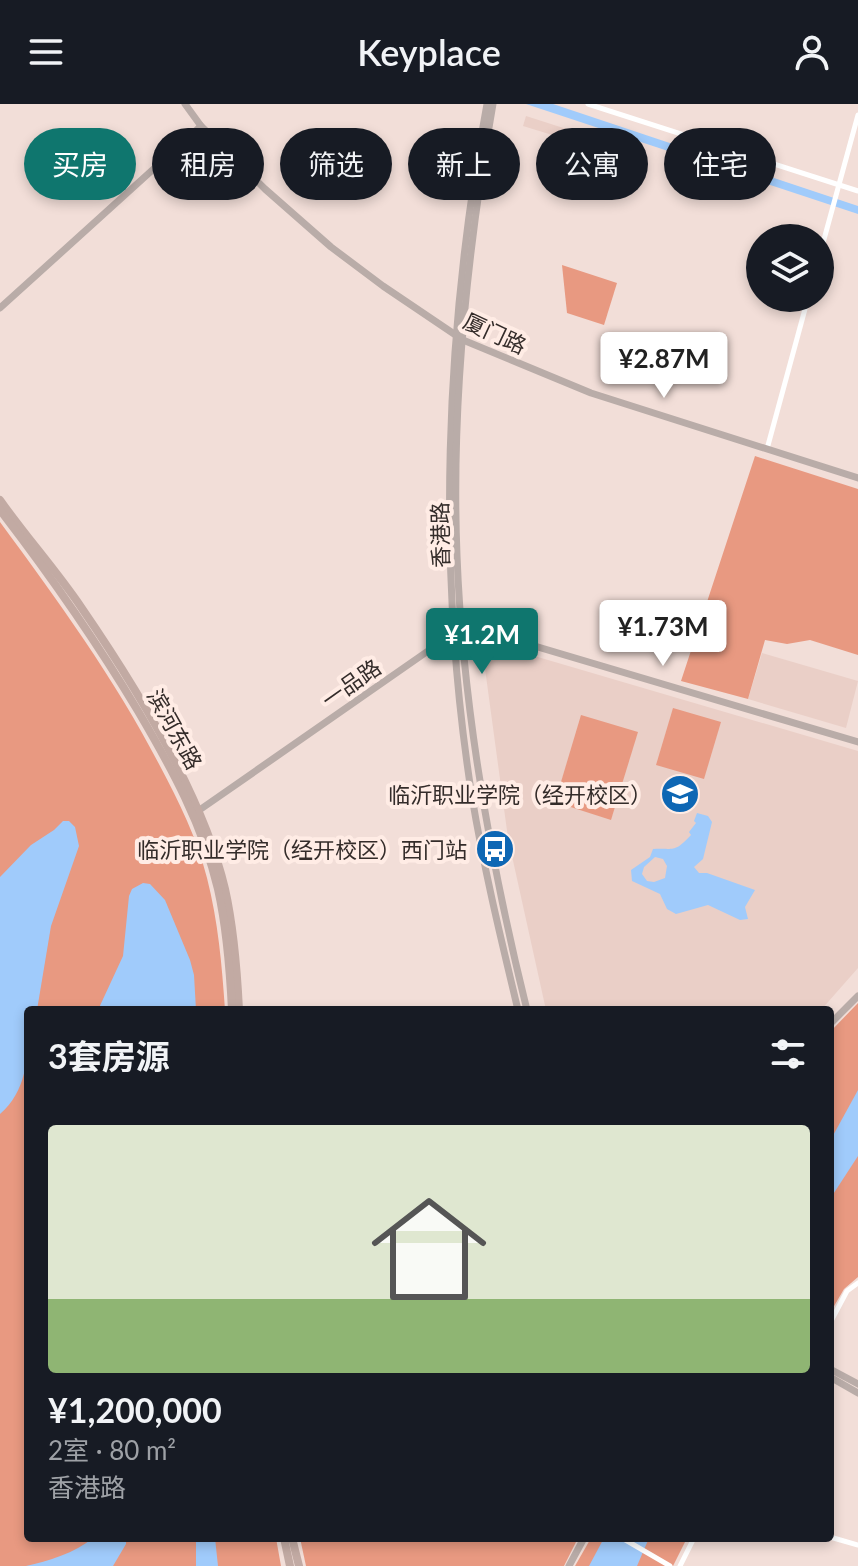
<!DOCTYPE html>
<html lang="zh">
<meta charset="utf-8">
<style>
:root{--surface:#171b24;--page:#20242c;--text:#f1f3f6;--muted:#9ea1a6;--accent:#0f766e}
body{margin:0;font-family:Lato,"Noto Sans SC",sans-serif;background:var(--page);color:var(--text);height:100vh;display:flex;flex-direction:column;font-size:30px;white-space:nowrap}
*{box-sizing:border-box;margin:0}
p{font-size:26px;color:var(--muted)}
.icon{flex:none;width:44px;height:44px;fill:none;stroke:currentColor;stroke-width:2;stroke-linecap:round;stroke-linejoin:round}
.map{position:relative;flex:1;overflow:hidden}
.drawer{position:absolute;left:24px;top:902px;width:810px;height:536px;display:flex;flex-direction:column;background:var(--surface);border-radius:8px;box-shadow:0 4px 12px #0003}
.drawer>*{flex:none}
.top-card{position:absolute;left:24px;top:24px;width:810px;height:72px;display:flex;gap:16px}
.buttons{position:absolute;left:746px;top:120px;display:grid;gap:16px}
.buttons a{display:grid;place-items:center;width:88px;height:88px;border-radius:50%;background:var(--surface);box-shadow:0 4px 12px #0003;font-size:40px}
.price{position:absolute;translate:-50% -68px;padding:0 18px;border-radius:8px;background:#fff;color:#222;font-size:26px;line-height:52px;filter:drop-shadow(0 2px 4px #0008)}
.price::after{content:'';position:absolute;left:50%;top:48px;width:24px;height:18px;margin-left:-12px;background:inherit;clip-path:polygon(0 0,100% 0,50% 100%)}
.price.on{background:var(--accent);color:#fff}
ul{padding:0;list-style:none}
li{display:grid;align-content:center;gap:16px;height:424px;padding:0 24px}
li span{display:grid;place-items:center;height:248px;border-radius:8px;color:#555}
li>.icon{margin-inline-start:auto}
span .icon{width:144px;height:144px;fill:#fffc;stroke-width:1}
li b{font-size:34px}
h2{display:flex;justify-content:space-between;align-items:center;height:96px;padding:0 24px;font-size:34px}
.tag{padding:0 28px;border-radius:36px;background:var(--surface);box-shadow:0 4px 12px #0003;font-size:28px;line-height:72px}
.tag.on{background:var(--accent);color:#fff}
header{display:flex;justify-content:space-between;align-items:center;height:104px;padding:0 24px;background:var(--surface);font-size:36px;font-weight:600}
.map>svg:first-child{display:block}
.built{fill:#eacfc7}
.green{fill:#e89981}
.water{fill:#a0cbfb;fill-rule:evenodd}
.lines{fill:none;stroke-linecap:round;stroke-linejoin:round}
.street{stroke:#fff;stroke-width:5}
.secondary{stroke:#b9aca8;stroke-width:7}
.primary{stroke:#c2aaa3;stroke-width:8}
.labels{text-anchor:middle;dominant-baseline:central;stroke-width:8;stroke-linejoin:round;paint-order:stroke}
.street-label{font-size:22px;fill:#342c2a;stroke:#ffece5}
.poi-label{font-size:22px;fill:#342c2a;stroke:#ffece5;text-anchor:end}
</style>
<header><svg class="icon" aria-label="menu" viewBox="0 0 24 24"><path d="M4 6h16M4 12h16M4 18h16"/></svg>Keyplace<svg class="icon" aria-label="person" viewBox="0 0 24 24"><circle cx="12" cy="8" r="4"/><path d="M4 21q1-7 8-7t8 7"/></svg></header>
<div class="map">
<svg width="858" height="1462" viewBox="0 0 858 1462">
<rect width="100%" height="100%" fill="#f2ded8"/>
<g class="built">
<path d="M526 12 604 37 601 46 523 22Z"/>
<path d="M504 543 858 647V864L821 906H546L508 734 483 550 501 555Z"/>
<path d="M762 549 858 577 846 624 748 595Z"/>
</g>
<g class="green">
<path d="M562 161 617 179 604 221 567 209Z"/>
<path d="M755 352 858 385V551L810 536 787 540 765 536 748 595 681 577Z"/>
<path d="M0 418C58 497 115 575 160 662 179 698 197 734 207 774 218 817 222 861 225 906H28V1434H276L281 1462H0Z"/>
<path d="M673 604 721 618 704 675 656 661Z"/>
<path d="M581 611 638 628 611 716 555 698Z"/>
<path d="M858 899V1173L844 1185 830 1209V928Z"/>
<path d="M300 1434H578L564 1462H306Z"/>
<path d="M591 1434H687L673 1462H575Z"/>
</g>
<g class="water">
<path d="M526 0H553L858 102V110Z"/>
<path d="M697 709 708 712 712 718 703 755 694 763 699 769H707L755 786 745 803 748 815 740 816 708 801 676 810 667 805 660 790 632 777 631 766 650 753 653 745C675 744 674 749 691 731L689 728 696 719 694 717ZM655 753 663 755 667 762 665 774 654 778 647 777 642 770 644 763Z"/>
<path d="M63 717H69L75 723 79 742 51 822 37 906H28C28 943 31 983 0 1010V773L31 741 54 726Z"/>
<path d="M143 779 150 780 165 796 190 856 194 871 196 906H98L123 852 129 792 132 785Z"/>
<path d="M858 986V1052L830 1095V1037Z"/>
<path d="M93 1434H126V1440L113 1462H26C48 1457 75 1449 93 1434Z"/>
<path d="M196 1434H215L218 1462H196Z"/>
<path d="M604 1434H649L637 1462H589Z"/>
</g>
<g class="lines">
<g class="street">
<path d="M588 0 858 87"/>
<path d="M820 150 858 11"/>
<path d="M767 345 808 194"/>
<path d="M830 1219 847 1187 858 1179"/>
<path d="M830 1433 858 1441"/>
<path d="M622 1434 670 1462"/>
<path d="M680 1462 694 1434"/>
</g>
<g class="secondary">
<path d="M185 0 201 22 265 85 331 143 383 182 463 236 591 289 858 374"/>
<path d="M487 0C445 226 436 465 472 693 484 765 501 835 518 906"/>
<path d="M493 0C467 148 451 302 457 452 463 606 490 757 527 906"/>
<path d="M0 204 201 22"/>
<path d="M198 707 461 524 484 527 858 638"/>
<path d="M830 920 858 892"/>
<path d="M830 1265 858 1280"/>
<path d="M830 1273 858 1289"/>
<path d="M569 1462 584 1434"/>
</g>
<g class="primary">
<path d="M0 396C26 433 56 466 81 503 136 583 203 691 225 785 234 825 237 865 239 906"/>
<path d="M0 406C50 471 96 537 138 607 171 663 203 721 218 785 227 825 230 865 232 906"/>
<path d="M284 1434 290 1462"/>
<path d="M292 1434 299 1462"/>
</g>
</g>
<defs>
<symbol id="school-disc" viewBox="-11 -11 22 22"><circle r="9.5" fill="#0e67b4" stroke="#ffece5"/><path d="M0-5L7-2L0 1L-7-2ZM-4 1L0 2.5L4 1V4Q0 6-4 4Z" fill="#fff"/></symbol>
<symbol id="bus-disc" viewBox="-11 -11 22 22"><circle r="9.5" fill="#0e67b4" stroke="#ffece5"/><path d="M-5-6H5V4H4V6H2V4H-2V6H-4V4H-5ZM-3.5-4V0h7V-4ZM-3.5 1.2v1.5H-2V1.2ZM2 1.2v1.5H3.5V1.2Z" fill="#fff"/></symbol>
</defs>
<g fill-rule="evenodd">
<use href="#school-disc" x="658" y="668" width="44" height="44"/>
<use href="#bus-disc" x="473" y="723" width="44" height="44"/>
</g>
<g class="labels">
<g class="street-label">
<text transform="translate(495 229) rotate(25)">厦门路</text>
<text transform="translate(440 431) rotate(-91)">香港路</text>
<text transform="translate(351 579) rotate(-35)">一品路</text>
<text transform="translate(175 625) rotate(61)">滨河东路</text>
</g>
<g class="poi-label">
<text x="652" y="690">临沂职业学院（经开校区）</text>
<text x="467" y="745">临沂职业学院（经开校区）西门站</text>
</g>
</g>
</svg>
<div class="buttons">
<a><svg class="icon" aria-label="layers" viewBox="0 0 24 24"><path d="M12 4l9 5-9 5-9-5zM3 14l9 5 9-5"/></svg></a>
</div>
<b class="price" style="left:664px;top:296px">¥2.87M</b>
<b class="price" style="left:663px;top:564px">¥1.73M</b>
<b class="price on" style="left:482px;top:572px">¥1.2M</b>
<div class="top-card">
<a class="tag on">买房</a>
<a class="tag">租房</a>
<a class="tag">筛选</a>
<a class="tag">新上</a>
<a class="tag">公寓</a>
<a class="tag">住宅</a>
</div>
<section class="drawer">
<h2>3套房源<svg class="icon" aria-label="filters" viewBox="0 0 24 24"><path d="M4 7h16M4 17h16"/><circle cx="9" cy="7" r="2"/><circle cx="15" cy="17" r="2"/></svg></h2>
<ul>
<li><span style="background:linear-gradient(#dfe7d0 70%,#8fb573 0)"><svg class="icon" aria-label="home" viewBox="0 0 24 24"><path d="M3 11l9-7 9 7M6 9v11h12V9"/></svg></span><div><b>¥1,200,000</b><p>2室 · 80 m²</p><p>香港路</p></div></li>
</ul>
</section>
</div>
